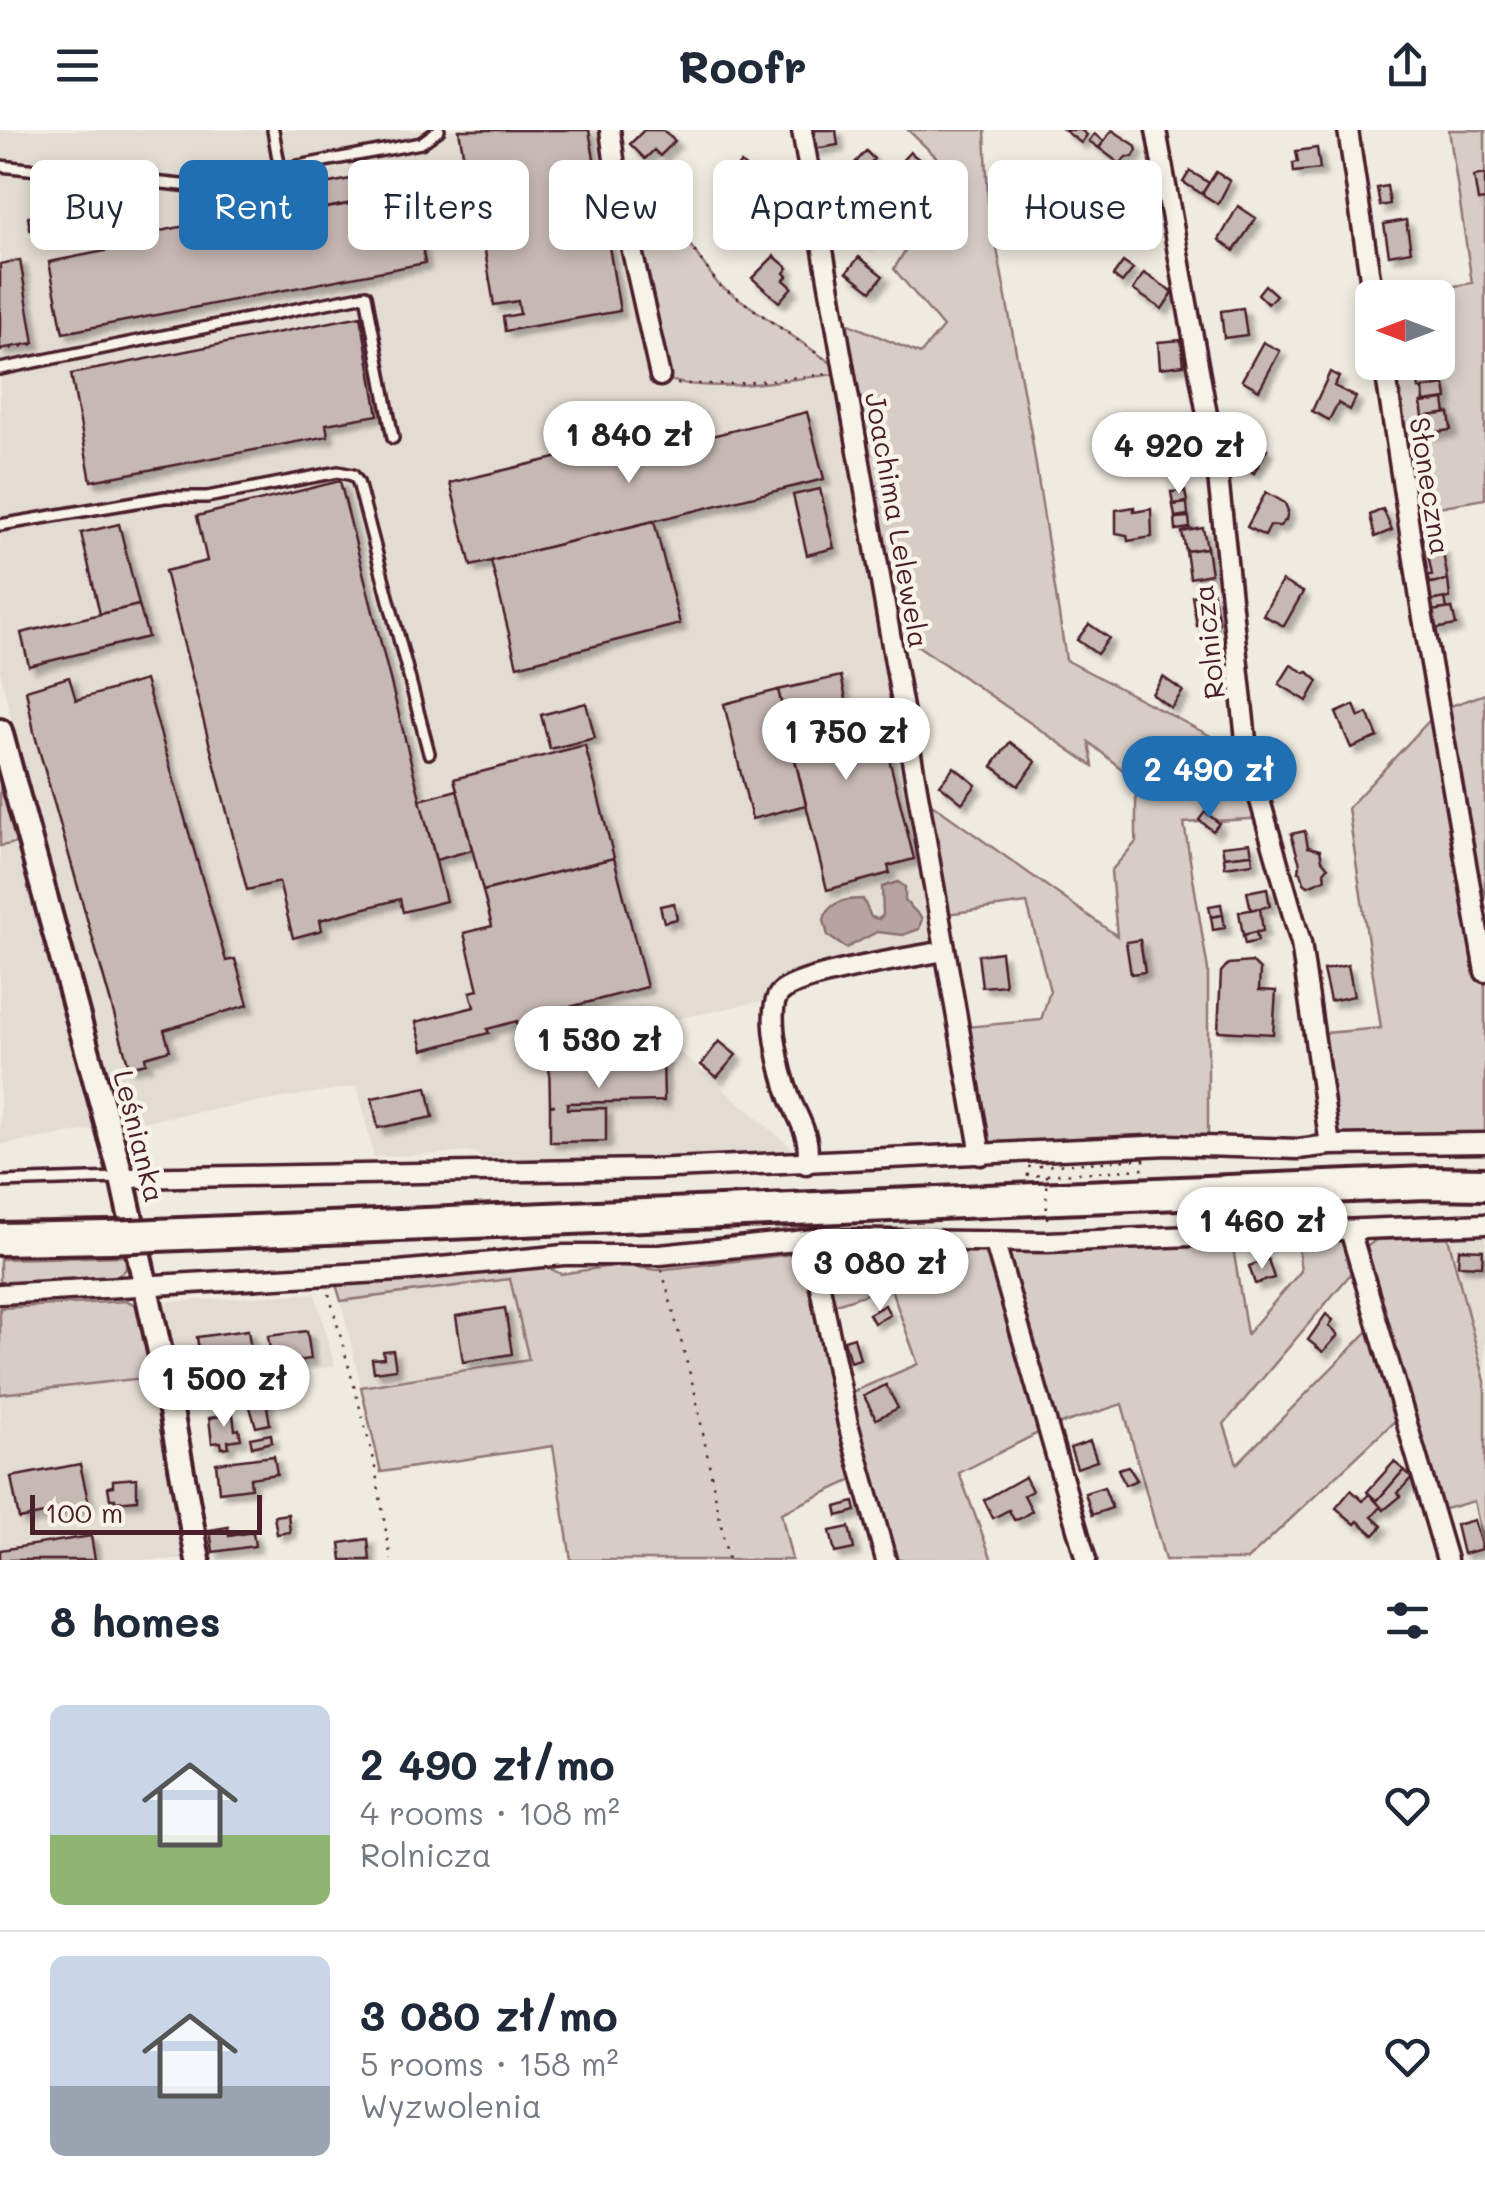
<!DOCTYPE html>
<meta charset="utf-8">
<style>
:root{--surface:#fff;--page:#f2f2f3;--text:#1f2937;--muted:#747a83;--line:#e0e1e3;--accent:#1f6fb2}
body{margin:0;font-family:Mali,sans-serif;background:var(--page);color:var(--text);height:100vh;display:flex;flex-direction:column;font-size:38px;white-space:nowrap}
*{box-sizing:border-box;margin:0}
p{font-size:32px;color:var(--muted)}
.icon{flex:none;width:55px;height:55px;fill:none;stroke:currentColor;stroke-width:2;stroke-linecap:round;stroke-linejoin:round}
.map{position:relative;height:1430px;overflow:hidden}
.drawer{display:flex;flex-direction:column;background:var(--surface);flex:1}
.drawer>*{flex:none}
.top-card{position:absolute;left:30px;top:30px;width:1425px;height:90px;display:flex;gap:20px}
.needle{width:65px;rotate:270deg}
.buttons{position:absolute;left:1355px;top:150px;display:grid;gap:20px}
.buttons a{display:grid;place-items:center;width:100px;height:100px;border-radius:15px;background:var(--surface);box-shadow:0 5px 15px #0003;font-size:50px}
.scale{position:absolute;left:30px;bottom:25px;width:232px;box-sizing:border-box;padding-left:10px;border:5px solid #4a1f2b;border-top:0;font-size:28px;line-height:35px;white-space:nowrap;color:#4a1f2b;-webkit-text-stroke:8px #f7f3e8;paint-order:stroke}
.price{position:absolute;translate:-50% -85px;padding:0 22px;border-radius:35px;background:#fff;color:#222;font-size:32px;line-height:65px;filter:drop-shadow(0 2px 5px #0008)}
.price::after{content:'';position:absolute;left:50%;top:60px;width:30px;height:22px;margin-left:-15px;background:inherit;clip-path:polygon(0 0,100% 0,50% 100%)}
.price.selected{background:var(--accent);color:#fff}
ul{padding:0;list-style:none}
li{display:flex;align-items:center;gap:30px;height:250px;padding:0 50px}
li+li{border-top:2px solid var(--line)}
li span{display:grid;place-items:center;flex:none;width:280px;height:200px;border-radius:15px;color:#555}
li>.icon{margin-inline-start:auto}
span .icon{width:120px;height:120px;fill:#fffc;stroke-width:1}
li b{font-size:42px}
h2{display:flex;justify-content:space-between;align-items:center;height:120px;padding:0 50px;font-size:42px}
.chip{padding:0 35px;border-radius:15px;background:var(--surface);box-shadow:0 5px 15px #0003;font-size:35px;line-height:90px}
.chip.selected{background:var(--accent);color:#fff}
header{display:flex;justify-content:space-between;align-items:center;height:130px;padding:0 50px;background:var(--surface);font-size:45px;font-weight:700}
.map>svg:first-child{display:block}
.built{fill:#e3dcd2}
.green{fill:#d8cdc6;stroke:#917678;stroke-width:2.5;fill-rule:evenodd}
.water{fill:#b7a4a2;stroke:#8b6f72;stroke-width:2.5}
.building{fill:#c6b8b3;stroke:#4a1f2b;stroke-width:2.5;filter:url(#shadow)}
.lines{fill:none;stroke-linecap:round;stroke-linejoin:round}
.lane-casing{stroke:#4a1f2b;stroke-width:16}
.street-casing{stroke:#4a1f2b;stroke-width:25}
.secondary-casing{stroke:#4a1f2b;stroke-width:30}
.highway-casing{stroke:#4a1f2b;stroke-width:38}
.path{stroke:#4a1f2b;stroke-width:2.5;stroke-dasharray:2.5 8;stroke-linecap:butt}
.lane{stroke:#f7f3e8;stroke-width:9}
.street{stroke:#f7f3e8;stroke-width:18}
.secondary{stroke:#f7f3e8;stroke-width:22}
.highway{stroke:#f7f3e8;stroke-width:30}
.highway-bridge-casing{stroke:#4a1f2b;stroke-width:38;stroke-linecap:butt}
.path-bridge{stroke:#4a1f2b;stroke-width:2.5;stroke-dasharray:2.5 8;stroke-linecap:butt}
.highway-bridge{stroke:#f7f3e8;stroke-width:30}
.labels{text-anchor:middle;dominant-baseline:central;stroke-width:9;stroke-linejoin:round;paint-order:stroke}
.street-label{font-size:28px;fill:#4a1f2b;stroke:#f7f3e8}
</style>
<header><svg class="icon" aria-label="menu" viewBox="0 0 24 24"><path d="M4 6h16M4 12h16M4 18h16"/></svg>Roofr<svg class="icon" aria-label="share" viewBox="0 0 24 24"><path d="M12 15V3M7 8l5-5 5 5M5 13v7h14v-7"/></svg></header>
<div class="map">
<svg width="1485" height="1430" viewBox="0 0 1485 1430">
<defs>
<filter id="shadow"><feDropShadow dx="6" dy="6" stdDeviation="2.5" flood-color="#0004"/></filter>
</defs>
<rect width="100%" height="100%" fill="#f0ebe0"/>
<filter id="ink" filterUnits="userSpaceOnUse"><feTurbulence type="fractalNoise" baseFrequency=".01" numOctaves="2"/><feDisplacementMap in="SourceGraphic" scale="20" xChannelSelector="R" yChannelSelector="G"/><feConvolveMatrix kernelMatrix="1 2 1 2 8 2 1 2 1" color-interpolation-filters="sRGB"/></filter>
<g filter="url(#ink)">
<g class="built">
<path d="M0 0H610L660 246 845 243 945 821 814 848 781 867 649 895 799 1024 793 1028 488 1032 474 1022 374 1027 357 956 0 1015V716L38 704 0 541Z"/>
<path d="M1448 1107H1485V1251Z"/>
<path d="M510 1149 530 1230 361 1257 341 1171Z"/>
<path d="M315 1163 335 1236 179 1262 166 1172Z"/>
<path d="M153 1247 187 1430H0V1264Z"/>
</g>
<g class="green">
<path d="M908 0H985L988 70 1031 303 1066 530 1243 623 1265 688 1184 693 1208 840V1016L991 1018 986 1011 965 897 1041 890 1050 861 1027 773 939 785 919 665 1117 806 1111 741 1136 712V651L1089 612 1093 636 889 496 844 243C797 248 700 267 660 246L618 58 685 108 718 154 844 242 835 188 920 224 943 197 894 139 952 42Z"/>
<path d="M1449 0H1485V369L1408 382 1384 233 1438 232V168H1383L1472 153Z"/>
<path d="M1485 564V767L1473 769 1485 842V1013L1330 1015 1314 904 1381 898 1348 678 1439 580Z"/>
<path d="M0 652 16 713 0 716Z"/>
<path d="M1350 1100 1361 1121 1376 1110 1448 1107 1485 1251V1422L1474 1371 1434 1382 1401 1285 1247 1430H1165L1122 1274 1048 1298 959 1343 992 1430H886L861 1346 781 1383 792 1430H571L553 1316 381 1342 361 1257 529 1230 510 1149 341 1171 335 1151 537 1132 561 1144 618 1135 658 1140 793 1124 811 1127 815 1109 1231 1105 1247 1204 1301 1141 1296 1102ZM1359 1134 1376 1193 1237 1334 1224 1294ZM890 1156 918 1234 843 1266 824 1178Z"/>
<path d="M126 1126V1139L113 1149 0 1157V1129Z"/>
<path d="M127 1171 139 1176 153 1247 0 1264V1178Z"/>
</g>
<path class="water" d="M898 752 905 757V771L922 788 919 799 903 805 877 802 846 818 828 806 824 790C828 771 846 769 863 769L871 787 879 789 883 785 882 757Z"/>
<g class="building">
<path d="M459 0H589L620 181 505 201 503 187 520 184 518 171 494 175 484 115 479 116Z"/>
<path d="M644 0H663L675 11 660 26 654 20 645 29 630 14Z"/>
<path d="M815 0H836L838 15 814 19Z"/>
<path d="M1064 0H1081L1087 5 1081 13Z"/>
<path d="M1112 0 1135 15 1137 20 1133 27H1126L1120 34 1099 18Z"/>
<path d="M1094 4 1104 11 1099 18 1089 11Z"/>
<path d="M1317 18 1320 39 1294 42 1293 33 1298 32 1296 21Z"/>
<path d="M866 21 874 29 864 40 856 32Z"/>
<path d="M910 22 939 46 926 61 899 34Z"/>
<path d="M856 32 864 40 869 34 873 38 862 50 850 39Z"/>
<path d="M741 33 756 47 748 56 757 69 752 75 725 51Z"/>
<path d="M1097 35 1119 54 1114 61 1107 57 1097 71 1082 64 1080 59Z"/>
<path d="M395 40 399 64 300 83 295 60Z"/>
<path d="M1190 41 1209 53 1202 64 1183 52Z"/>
<path d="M1216 42 1230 51 1218 74 1202 64Z"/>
<path d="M1485 44V70L1478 71 1474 46Z"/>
<path d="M1387 56 1390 74 1380 76 1377 58Z"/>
<path d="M765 61 783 77 770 92 752 75Z"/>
<path d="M412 62 425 133 63 203 49 132 156 111 155 102 241 85 243 94Z"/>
<path d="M752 75 766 88 756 100 740 90Z"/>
<path d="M1238 76 1256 88 1234 121 1219 110Z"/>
<path d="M844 82 855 91 861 84 878 97 866 113 836 91Z"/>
<path d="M49 84 51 97 30 100 28 87Z"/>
<path d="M1406 90 1411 121 1389 125 1384 94Z"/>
<path d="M886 94 894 100 887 109 879 103Z"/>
<path d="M774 126 788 138 784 143 787 146 784 150 792 157 779 172 752 148Z"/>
<path d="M859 127 883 146 871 161 847 142Z"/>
<path d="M20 130 34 213 0 219V134Z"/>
<path d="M1123 132 1133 139 1122 153 1113 146Z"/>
<path d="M1144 143 1173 162 1162 179 1133 160Z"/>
<path d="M1265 155 1276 165 1268 174 1258 164Z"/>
<path d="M1243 178 1247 205 1224 208 1221 181Z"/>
<path d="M361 186 378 285 326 294 328 306 91 351 71 244Z"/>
<path d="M1181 210 1184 235 1160 238 1158 212Z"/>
<path d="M1263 212 1280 221 1259 260 1242 250Z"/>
<path d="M1439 239 1441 256 1419 259 1417 242Z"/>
<path d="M1330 242 1339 247 1334 256 1356 267 1350 280 1338 273 1329 290 1312 281Z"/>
<path d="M1445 255 1447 269 1424 272 1423 258Z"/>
<path d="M1444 270 1446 284 1423 287 1421 273Z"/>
<path d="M807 282 824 349 471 436 450 353 681 298 684 313Z"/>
<path d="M1449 283 1451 300 1429 303 1427 286Z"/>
<path d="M1246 307 1267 319 1254 343 1233 332Z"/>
<path d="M340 351 446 771 403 782 400 769 320 790 322 800 293 808 279 752 247 760 165 441 207 431 197 386Z"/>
<path d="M820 359 834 418 807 425 793 365Z"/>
<path d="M1185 361 1187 372 1173 374 1171 362Z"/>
<path d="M1266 362 1285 373 1288 381 1286 390 1280 396H1270L1265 406 1247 397Z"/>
<path d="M1187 373 1188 385 1175 387 1173 375Z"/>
<path d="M1134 377V382L1151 379 1152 407 1128 411 1127 405 1116 403V380Z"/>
<path d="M1383 379 1392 400 1375 407 1370 385Z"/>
<path d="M1189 387 1190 398 1176 400 1175 388Z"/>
<path d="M654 391 680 494 517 536 491 431Z"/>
<path d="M119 394 139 475 100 484 81 403Z"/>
<path d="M1203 398 1207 418 1186 421 1182 402Z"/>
<path d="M1207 418 1211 444 1190 448 1186 421Z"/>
<path d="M1442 418 1448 450 1430 453 1428 445H1432L1427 420Z"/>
<path d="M1448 450 1450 468 1429 471 1426 454Z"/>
<path d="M1282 451 1303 462 1284 496 1263 485Z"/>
<path d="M1213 462 1219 493 1197 496 1192 466Z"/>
<path d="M1445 468 1447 479 1433 481 1431 471Z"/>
<path d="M139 475 148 507 29 536 21 503Z"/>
<path d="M1452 478 1456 495 1434 499 1431 481Z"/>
<path d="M1089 494 1109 508 1097 524 1077 510Z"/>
<path d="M1291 535 1305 543 1308 542 1318 551 1307 571 1279 554Z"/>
<path d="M841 546 848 578 875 572 914 729 888 736 890 743 827 760 778 560Z"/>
<path d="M69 547 76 570 145 550 226 831 235 829 248 875 164 900 170 920 145 927 146 933 129 937 34 602 26 560Z"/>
<path d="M1163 547 1183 561 1171 578 1152 564Z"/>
<path d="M778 560 806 675 752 689 724 574Z"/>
<path d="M586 573 595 608 550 619 541 585Z"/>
<path d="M1354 575 1359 587 1368 583 1378 607 1351 618 1336 583Z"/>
<path d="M1010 612 1036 632 1018 656 992 636Z"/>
<path d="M585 615 614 728 483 761 454 649Z"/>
<path d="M954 637 976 655 962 673 940 655Z"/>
<path d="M457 660 472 720 436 730 420 670Z"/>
<path d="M1205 682 1219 693 1213 701 1199 690Z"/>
<path d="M1305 701 1308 717 1320 720 1322 730 1328 737 1324 742 1325 749 1308 756 1304 753 1301 742H1299L1300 734 1291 704Z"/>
<path d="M1250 713 1252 724 1224 727 1222 716Z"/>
<path d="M1252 724 1253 733 1225 737 1224 727Z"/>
<path d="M614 728 647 857 551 882 554 893 519 902 517 891 487 899 489 903 423 920 416 892 474 877 470 862 478 860 464 803 492 796 483 761Z"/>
<path d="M1267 758 1270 776 1251 780 1247 762Z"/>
<path d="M674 773 677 789 664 792 660 776Z"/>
<path d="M1221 774 1223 785 1211 787 1209 776Z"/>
<path d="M1260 778 1263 801 1243 805 1239 782Z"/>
<path d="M1223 785 1225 798 1213 800 1211 787Z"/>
<path d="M1256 802 1258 811 1245 814 1243 805Z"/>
<path d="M1140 810 1145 842 1131 844 1126 812Z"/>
<path d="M1001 822 1005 855 982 857 978 825Z"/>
<path d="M1252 832 1260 840 1259 860 1276 861 1273 904 1218 901 1221 842 1228 834Z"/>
<path d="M1348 835 1354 866 1330 871 1323 840Z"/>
<path d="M719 911 736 925 717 947 701 935Z"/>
<path d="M663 925 664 971 567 973V979L606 978V1011L550 1012V976L555 975H550L549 927Z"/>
<path d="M427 957 433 987 378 998 372 968Z"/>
<path d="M1459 1119 1483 1120 1482 1136 1458 1135Z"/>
<path d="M1268 1129 1274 1148 1255 1154 1249 1136Z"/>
<path d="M885 1175 890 1185 874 1193 869 1184Z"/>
<path d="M505 1178 512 1224 463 1232 456 1186Z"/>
<path d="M1326 1184 1333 1190 1329 1196 1338 1205 1323 1222 1308 1210Z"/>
<path d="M248 1200 253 1235 202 1242 197 1207Z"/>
<path d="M307 1201 311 1229 272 1234 268 1206Z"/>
<path d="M854 1207 860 1229 850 1232 844 1210Z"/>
<path d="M393 1220 396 1239 374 1242 372 1229 384 1228 383 1221Z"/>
<path d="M263 1253 270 1294 256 1297 244 1257Z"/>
<path d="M886 1255 898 1278 876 1289 864 1266Z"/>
<path d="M233 1284 235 1300 239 1299 241 1309 228 1311 229 1317 222 1318 221 1312 212 1313 209 1288Z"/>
<path d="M271 1304 272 1312 252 1317 250 1308Z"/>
<path d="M1090 1311 1097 1331 1077 1338 1070 1318Z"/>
<path d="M274 1326 277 1344 250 1348 251 1358 219 1362 216 1333Z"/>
<path d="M1394 1332 1404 1340 1377 1371 1367 1362Z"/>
<path d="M80 1334 89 1375 19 1389 11 1347Z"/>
<path d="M1128 1336 1137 1350 1125 1355 1118 1339Z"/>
<path d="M1404 1340 1412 1347 1398 1363 1401 1366 1384 1380 1376 1372Z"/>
<path d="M1025 1347 1032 1361 1024 1365 1032 1381 1019 1389 1014 1390 1009 1380 993 1388 984 1370Z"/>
<path d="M137 1348V1370L115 1372V1369H110L108 1357 113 1356V1350Z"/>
<path d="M1104 1357 1112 1378 1092 1385 1085 1363Z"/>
<path d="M1351 1360 1363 1371 1369 1364 1381 1377 1372 1387 1382 1396 1374 1405 1358 1391 1355 1394 1336 1378Z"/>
<path d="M854 1372 856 1381 838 1386 836 1377Z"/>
<path d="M288 1384 290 1402 277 1404 274 1386Z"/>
<path d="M1474 1390 1482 1419 1463 1424 1456 1395Z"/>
<path d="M228 1397 229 1406 253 1402 255 1416 213 1422 210 1400Z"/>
<path d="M849 1397 854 1419 835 1423 830 1401Z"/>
<path d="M91 1406 95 1430H0V1420Z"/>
<path d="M368 1409 370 1430H342L340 1413Z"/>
</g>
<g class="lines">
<defs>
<g id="lane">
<path d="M273 0 280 40"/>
<path d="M0 36 191 56 421 13 439 0"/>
<path d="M0 239 366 165 393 308"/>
<path d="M0 395 165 367H207L338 342 353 345 358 352 429 623"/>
<path d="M0 1052 119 1048"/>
</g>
<g id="street">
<path d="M610 0 618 58 660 246"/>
<path d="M802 0 981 1025"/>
<path d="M1156 0 1218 346 1248 629 1301 813 1330 1015"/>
<path d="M1348 0 1373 168"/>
<path d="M1384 232 1422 482 1485 842"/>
<path d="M806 1034C813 1009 799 991 790 968 782 947 764 880 780 863 797 844 914 827 945 821"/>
<path d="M122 1048 651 1039 1169 1015 1298 1019 1330 1015 1485 1013"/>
<path d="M1350 1100 1447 1430"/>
<path d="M815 1109 819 1152 848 1294 886 1430"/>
<path d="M995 1113 1086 1430"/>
<path d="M0 1164 399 1141 564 1125H660L815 1109 1047 1112 1485 1094"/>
</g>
<path id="secondary" d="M0 601 122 1048 162 1231 198 1430"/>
<g id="highway">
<path d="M156 1105 1426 1053 1485 1054"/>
<path d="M0 1109 109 1107"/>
</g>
</defs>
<use href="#lane" class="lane-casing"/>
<use href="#street" class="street-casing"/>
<use href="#secondary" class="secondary-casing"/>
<use href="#highway" class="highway-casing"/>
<g class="path">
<path d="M639 74 685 108 718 154 823 228"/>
<path d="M0 221 35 214 36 220"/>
<path d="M677 254H733L828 244"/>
<path d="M1144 1029V1039L1028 1046 1027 1037Z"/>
<path d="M662 1140 695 1263 728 1430"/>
<path d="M329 1164 373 1326 391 1430"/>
</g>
<use href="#lane" class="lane"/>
<use href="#street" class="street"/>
<use href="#secondary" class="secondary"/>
<use href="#highway" class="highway"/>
<defs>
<path id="highway-bridge" d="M109 1107 156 1105"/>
</defs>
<use href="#highway-bridge" class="highway-bridge-casing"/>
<path class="path-bridge" d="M1046 1045 1047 1089"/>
<use href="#highway-bridge" class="highway-bridge"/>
</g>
</g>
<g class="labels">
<g class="street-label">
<text transform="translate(1431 356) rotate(81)">Słoneczna</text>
<text transform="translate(898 390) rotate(80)">Joachima Lelewela</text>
<text transform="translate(1208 512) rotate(-96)">Rolnicza</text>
<text transform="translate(140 1006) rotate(76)">Leśnianka</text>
</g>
</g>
</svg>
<div class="buttons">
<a><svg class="needle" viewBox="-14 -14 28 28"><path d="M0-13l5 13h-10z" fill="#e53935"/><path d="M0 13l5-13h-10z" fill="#747a83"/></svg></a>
</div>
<div class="scale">100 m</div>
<b class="price" style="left:629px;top:356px">1 840 zł</b>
<b class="price" style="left:1179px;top:367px">4 920 zł</b>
<b class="price" style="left:846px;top:653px">1 750 zł</b>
<b class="price selected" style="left:1209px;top:691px">2 490 zł</b>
<b class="price" style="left:599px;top:961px">1 530 zł</b>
<b class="price" style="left:1262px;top:1142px">1 460 zł</b>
<b class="price" style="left:880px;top:1184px">3 080 zł</b>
<b class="price" style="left:224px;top:1300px">1 500 zł</b>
<div class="top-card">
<a class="chip">Buy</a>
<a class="chip selected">Rent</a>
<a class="chip">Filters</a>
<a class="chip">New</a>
<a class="chip">Apartment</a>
<a class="chip">House</a>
</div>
</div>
<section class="drawer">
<h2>8 homes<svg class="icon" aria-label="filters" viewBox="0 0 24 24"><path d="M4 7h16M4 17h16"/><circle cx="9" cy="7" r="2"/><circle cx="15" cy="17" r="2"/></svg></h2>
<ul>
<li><span style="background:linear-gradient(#c9d6e8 65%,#8fb573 0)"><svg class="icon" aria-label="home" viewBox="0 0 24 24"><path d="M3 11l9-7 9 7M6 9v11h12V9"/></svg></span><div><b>2 490 zł/mo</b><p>4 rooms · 108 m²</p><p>Rolnicza</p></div><svg class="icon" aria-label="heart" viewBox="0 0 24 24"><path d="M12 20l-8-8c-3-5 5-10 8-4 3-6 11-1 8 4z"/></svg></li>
<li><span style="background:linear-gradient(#c9d6e8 65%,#9aa5b1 0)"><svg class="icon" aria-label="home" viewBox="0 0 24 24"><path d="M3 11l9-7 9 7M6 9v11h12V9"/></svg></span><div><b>3 080 zł/mo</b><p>5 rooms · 158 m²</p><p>Wyzwolenia</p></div><svg class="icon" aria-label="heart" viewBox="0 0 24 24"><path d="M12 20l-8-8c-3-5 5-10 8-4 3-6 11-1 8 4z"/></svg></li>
</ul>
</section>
